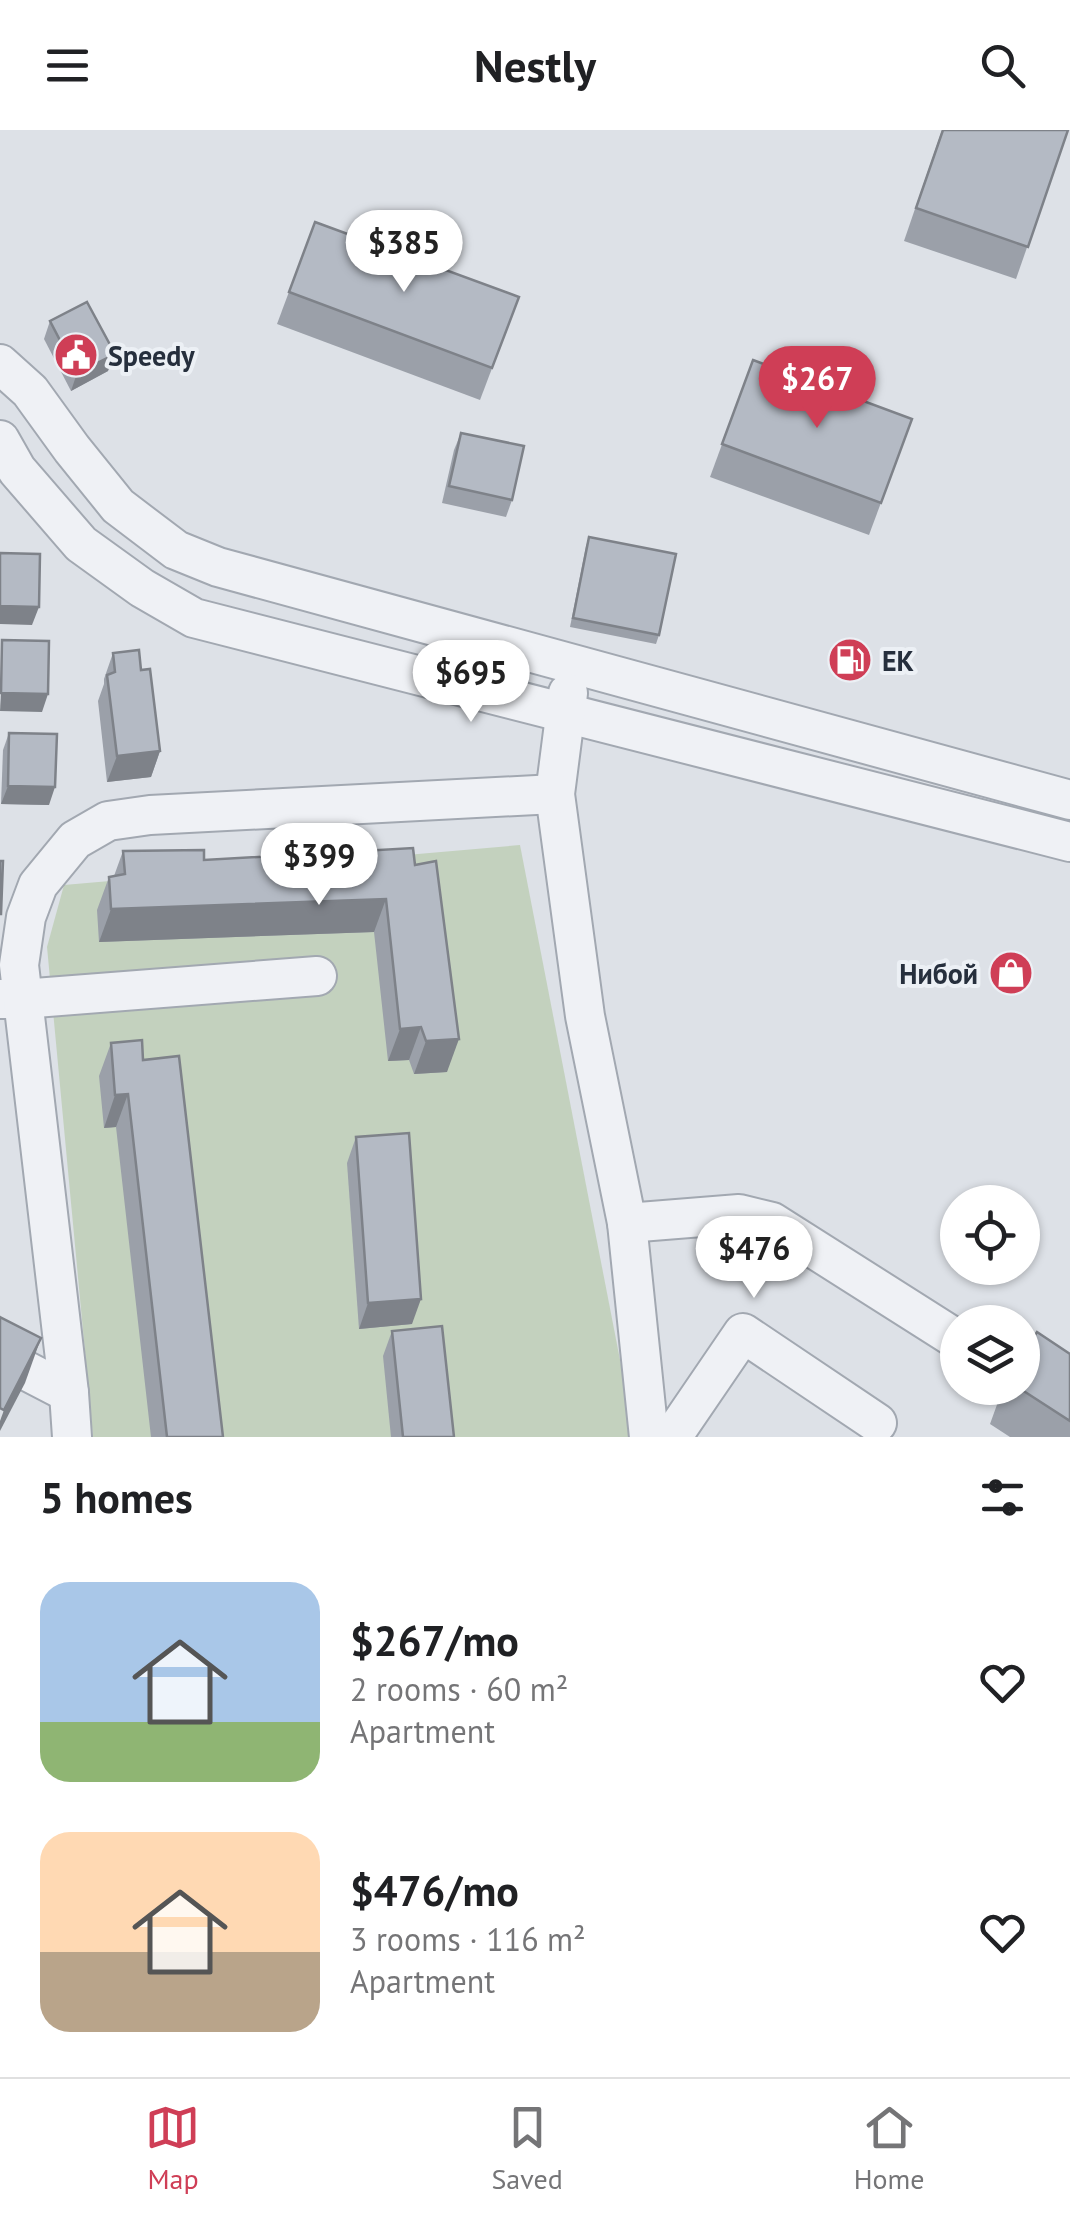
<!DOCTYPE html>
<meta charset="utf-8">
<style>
:root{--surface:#fff;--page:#f6f6f6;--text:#202124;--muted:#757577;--line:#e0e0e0;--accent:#cf3e56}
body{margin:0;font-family:"PT Sans",sans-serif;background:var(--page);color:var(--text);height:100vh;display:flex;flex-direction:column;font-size:38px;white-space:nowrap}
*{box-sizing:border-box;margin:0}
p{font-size:32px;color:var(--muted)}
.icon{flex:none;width:55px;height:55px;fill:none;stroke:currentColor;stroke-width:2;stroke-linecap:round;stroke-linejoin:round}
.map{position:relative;height:1307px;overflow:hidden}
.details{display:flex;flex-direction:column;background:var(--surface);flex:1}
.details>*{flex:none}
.fabs{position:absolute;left:940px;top:1055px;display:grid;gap:20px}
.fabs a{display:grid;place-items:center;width:100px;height:100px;border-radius:50%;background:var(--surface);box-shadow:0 2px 8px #0004;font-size:50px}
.price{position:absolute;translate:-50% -85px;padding:0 22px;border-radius:35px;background:#fff;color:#222;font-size:32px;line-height:65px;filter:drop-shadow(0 2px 5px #0008)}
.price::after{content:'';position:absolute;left:50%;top:60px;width:30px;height:22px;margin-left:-15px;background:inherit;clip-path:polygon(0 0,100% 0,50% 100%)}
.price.current{background:var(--accent);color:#fff}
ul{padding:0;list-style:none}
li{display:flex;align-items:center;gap:30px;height:250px;padding:0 40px}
li span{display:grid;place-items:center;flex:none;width:280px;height:200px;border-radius:30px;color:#555}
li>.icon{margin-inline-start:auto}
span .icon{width:120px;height:120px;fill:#fffc;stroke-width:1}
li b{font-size:42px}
h2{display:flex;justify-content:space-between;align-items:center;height:120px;padding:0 40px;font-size:42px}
header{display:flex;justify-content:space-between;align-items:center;height:130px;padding:0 40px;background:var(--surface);font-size:45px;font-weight:700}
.tab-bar{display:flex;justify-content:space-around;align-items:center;height:140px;border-top:2px solid var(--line);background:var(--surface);font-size:28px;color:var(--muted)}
.tab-bar a{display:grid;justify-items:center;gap:5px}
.tab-bar .current{color:var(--accent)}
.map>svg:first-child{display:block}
.green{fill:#c3d1be}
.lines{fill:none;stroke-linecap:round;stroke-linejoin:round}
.minor-casing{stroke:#a2a8b1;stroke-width:42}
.minor{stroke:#eff1f5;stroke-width:38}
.wall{fill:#9ba0a9}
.shaded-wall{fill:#7e8289}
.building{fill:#b4bac4;stroke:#7e8289;stroke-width:2.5}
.labels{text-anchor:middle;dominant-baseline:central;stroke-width:8;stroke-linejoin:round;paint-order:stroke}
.poi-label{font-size:28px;font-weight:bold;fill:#262f3d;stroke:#ecf0f5;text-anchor:start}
</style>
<header><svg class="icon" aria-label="menu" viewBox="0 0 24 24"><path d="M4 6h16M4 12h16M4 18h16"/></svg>Nestly<svg class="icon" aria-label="search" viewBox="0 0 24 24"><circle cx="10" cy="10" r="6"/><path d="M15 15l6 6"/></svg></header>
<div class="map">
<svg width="1070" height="1307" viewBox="0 0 1070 1307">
<rect width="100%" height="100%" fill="#dde1e7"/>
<path class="green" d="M520 715 635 1307H93L47 817 64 755Z"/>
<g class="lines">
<defs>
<g id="minor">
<path d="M0 234 30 261 72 319 118 376 176 420 218 437 1070 670"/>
<path d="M0 310 17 340 81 414 142 458 194 488 1070 712"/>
<path d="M568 563 555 664 585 886 627 1093 649 1307"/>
<path d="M1 869H22L317 846"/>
<path d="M627 1093 739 1084 772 1092 958 1210"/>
<path d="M0 1227 69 1263"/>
<path d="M72 1307 69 1263 19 835 26 787 38 755 75 710 108 691 150 685 555 664"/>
<path d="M672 1307 743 1203 877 1293"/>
</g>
</defs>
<use href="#minor" class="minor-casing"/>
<use href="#minor" class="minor"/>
</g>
<g class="wall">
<path d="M942 0H1068L1016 149 904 111Z"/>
<path d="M315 92 519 167 480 270 277 194Z"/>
<path d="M50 191 108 241 71 261 44 209Z"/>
<path d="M753 230 912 289 869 405 710 347Z"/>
<path d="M461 303 512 370 506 387 442 373 454 320Z"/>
<path d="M589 407 659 505 656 514 570 497 586 416Z"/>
<path d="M113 523 141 540 160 621 151 647 107 652 98 571 104 554V549Z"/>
<path d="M9 603 49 675 1 674 3 620Z"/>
<path d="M413 718 447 942 414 944 409 930 388 931 374 802 99 812 97 780 109 747 114 746 123 721 204 730Z"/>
<path d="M111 913 143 930 223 1307H151L116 997 104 998 99 946Z"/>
<path d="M356 1007 412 1194 359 1199 347 1033Z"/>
<path d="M392 1201 454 1307H391L383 1226Z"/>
<path d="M1070 1224V1307H1010L990 1294 1003 1258H1022Z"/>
</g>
<g class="shaded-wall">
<path d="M115 224 108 241 71 261 77 243Z"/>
<path d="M0 476 39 477 32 495 0 494Z"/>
<path d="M1 563 48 564 42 582 0 581Z"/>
<path d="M160 621 151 647 107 652 117 626Z"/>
<path d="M8 656 55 657 49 675 1 674Z"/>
<path d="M386 769 374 802 99 812 111 779Z"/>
<path d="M421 897 409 930 388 931 400 899Z"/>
<path d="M459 909 447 942 414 944 426 911Z"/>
<path d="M128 964 116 997 104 998 115 965Z"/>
<path d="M421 1169 412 1194 359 1199 368 1173Z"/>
<path d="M41 1208 25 1253 0 1301V1291L4 1280Z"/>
</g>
<g class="building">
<path d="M943 0H1068L1028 117 916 78Z"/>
<path d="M315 92 519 167 492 238 289 162Z"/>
<path d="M87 172 115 224 77 243 50 191Z"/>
<path d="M753 230 912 289 881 373 722 314Z"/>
<path d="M461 303 524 316 512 370 449 356Z"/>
<path d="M589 407 676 424 659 505 573 488Z"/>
<path d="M0 423 40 424 39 477 0 476Z"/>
<path d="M2 510 49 511 48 564 1 563Z"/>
<path d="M139 520 141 540 150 539 160 621 117 626 107 545 115 542 113 523Z"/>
<path d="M9 603 57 604 55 657 8 656Z"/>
<path d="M413 718 415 735 436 731 459 909 426 911 421 897 400 899 386 769 111 779 109 747 125 744 123 721 204 720V730Z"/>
<path d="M0 731H3L1 784H0Z"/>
<path d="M142 910 143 930 179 926 223 1307H167L128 964 115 965 111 913Z"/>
<path d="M409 1003 421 1169 368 1173 356 1007Z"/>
<path d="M0 1187 41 1208 4 1280 0 1278Z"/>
<path d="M442 1196 454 1307H403L392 1201Z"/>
<path d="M1037 1202 1070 1224V1291L1019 1258H1022V1225Z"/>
</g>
<defs>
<symbol id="civic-disc" viewBox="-11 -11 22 22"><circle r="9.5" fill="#cf3e56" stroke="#ecf0f5"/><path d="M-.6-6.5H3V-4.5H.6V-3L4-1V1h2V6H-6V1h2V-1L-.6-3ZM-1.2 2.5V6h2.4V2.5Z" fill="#fff"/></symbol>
<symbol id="fuel-disc" viewBox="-11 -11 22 22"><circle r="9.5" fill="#cf3e56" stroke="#ecf0f5"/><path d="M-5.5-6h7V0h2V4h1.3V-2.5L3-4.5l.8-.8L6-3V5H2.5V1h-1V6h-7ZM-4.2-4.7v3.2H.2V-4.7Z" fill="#fff"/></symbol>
<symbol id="shop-disc" viewBox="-11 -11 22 22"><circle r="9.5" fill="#cf3e56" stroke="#ecf0f5"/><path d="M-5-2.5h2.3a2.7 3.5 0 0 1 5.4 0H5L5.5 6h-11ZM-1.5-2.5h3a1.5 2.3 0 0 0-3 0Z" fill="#fff"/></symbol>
</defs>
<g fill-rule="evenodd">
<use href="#civic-disc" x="51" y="200" width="50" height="50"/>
<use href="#fuel-disc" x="825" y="505" width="50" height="50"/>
<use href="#shop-disc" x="986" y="818" width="50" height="50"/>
</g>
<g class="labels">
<g class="poi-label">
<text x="108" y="225">Speedy</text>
<text x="882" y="530">ЕК</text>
<text x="978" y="843" text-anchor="end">Нибой</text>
</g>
</g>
</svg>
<div class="fabs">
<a><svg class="icon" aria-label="locate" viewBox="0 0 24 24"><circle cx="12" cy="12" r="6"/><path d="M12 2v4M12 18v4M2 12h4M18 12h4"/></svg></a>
<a><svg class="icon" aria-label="layers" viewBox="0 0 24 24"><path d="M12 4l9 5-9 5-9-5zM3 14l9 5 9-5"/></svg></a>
</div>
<b class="price" style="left:404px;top:165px">$385</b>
<b class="price current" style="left:817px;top:301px">$267</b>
<b class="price" style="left:471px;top:595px">$695</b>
<b class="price" style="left:319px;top:778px">$399</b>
<b class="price" style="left:754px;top:1171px">$476</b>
</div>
<section class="details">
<h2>5 homes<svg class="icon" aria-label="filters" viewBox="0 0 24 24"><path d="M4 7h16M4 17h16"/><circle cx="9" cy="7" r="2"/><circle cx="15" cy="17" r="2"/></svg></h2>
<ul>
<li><span style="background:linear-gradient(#a9c7e8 70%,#8fb573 0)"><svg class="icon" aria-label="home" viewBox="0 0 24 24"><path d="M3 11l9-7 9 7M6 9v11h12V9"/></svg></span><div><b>$267/mo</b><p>2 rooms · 60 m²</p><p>Apartment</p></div><svg class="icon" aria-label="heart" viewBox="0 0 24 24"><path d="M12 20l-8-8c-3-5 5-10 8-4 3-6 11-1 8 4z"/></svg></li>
<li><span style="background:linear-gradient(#ffd9b3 60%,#b9a48a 0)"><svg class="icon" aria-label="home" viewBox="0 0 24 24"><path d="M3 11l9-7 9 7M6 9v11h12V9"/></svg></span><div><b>$476/mo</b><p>3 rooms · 116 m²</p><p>Apartment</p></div><svg class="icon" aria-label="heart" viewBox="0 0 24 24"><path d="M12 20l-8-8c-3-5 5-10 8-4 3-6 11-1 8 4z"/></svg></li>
</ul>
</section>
<nav class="tab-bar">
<a class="current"><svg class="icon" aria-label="map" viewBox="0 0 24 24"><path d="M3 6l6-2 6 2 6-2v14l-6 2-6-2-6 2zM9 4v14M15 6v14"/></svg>Map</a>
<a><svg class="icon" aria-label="saved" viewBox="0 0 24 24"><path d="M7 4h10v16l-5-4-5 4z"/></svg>Saved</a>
<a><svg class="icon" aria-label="home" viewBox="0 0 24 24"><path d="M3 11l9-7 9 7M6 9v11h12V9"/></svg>Home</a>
</nav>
